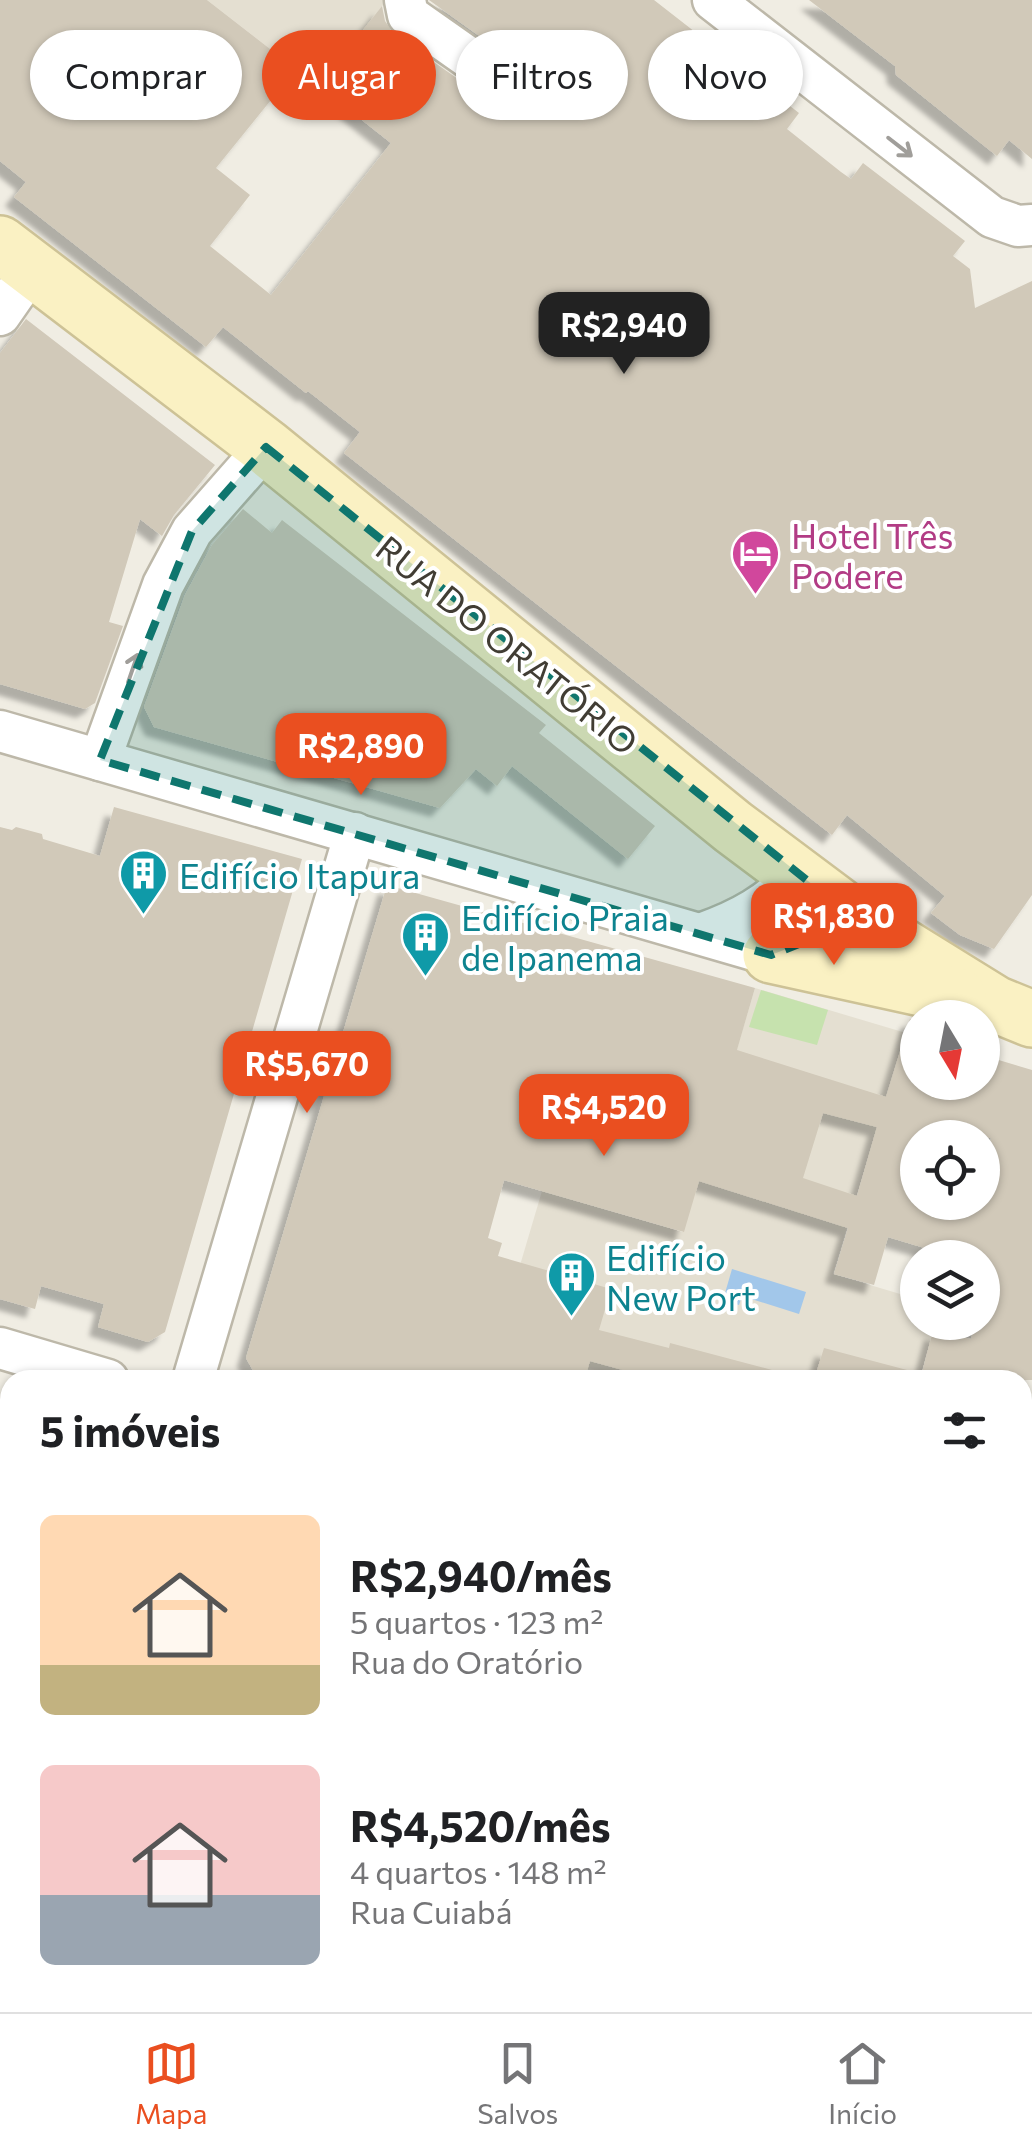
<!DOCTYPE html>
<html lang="pt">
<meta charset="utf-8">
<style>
:root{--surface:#fff;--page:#f2f2f2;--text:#202124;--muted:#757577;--line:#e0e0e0;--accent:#ea4f20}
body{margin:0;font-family:Commissioner,sans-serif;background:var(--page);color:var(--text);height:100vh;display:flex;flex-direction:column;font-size:38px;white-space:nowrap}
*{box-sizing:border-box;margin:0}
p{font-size:32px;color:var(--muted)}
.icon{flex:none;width:55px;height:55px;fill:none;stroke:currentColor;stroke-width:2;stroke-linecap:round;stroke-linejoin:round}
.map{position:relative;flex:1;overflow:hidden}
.sheet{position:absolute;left:0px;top:1370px;width:1032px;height:642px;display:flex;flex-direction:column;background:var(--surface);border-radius:30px 30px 0 0;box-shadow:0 2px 8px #0004}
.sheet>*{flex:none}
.banner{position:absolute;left:30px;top:30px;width:972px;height:90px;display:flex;gap:20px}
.needle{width:65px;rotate:170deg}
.fabs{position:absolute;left:900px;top:1000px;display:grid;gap:20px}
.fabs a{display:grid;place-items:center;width:100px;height:100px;border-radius:50%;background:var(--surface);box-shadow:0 2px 8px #0004;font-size:50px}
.price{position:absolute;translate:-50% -85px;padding:0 22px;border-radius:20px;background:var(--accent);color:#fff;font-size:32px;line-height:65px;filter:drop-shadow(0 2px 5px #0008)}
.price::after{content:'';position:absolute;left:50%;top:60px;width:30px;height:22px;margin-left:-15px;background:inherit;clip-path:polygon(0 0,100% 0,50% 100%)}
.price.on{background:#222;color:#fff}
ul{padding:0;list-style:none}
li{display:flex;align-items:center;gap:30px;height:250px;padding:0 40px}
li span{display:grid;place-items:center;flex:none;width:280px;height:200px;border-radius:15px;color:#555}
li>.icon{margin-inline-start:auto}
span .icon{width:120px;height:120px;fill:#fffc;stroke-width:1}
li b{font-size:42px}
h2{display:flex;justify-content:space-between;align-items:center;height:120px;padding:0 40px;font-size:42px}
.chip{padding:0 35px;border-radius:45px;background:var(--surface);box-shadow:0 2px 8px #0004;font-size:35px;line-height:90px}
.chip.on{background:var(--accent);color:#fff}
.dock{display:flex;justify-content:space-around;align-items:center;height:140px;border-top:2px solid var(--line);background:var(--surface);font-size:28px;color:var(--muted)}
.dock a{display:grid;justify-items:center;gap:5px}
.dock .on{color:var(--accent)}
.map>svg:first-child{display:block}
.residential{fill:#e4dfd1}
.green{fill:#c6e2ae}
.water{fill:#a2c7ea}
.building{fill:#d1c9b9;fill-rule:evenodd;filter:url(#shadow)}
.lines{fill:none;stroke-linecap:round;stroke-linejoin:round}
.street-casing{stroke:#bdb8a9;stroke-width:45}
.secondary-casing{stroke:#cdc296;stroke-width:60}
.street{stroke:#fff;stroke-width:40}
.secondary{stroke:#faf1c3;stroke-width:55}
.oneway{stroke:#a09e9a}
.marked{fill:#0f766e;fill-opacity:0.2;stroke:#0f766e;stroke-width:8;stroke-dasharray:20 12;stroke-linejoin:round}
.labels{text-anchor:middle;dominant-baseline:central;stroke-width:8;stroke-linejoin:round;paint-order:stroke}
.hotel-label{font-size:35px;fill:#b23c85;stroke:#fff;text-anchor:start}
.street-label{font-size:35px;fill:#413d34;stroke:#fff}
.culture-label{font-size:35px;fill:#0d838f;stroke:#fff;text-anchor:start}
</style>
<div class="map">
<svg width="1032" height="2012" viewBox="0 0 1032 2012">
<defs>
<filter id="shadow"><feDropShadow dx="-9" dy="9" stdDeviation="2.5" flood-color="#0004"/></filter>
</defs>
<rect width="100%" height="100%" fill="#f0ede3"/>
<g class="residential">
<path d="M207 0H387L319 87Z"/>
<path d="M755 988 906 1033 833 1274 917 1299 918 1322 936 1323 919 1380H486L542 1191 683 1232Z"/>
</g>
<path class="green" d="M761 990 828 1010 817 1045 749 1027Z"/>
<path class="water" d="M732 1269 806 1292 799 1314 742 1296 739 1305 723 1300Z"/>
<g class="building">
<path d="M0 0H207L296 69 216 168 250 195 210 246 271 295 391 143 319 86 382 6 385 21 394 34 485 98 496 102 508 101 519 92 523 80 521 70 513 60 429 0H654L799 113 787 129 841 172 851 179 863 163 965 241 953 256 970 269 975 308 1032 281V895L994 949 960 935 931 913 945 896 847 815 832 835 344 453 360 432 308 391 306 393 223 327 206 347 14 197 26 182 0 161Z"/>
<path d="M809 0H1032V159L1009 140 997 156 896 75 895 66Z"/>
<path d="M26 319 215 465 174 515 162 536 140 519 109 622 123 626 95 703 85 709 0 684V353Z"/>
<path d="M243 509 272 533 282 520 546 725 539 733 655 826 628 859 512 766 497 786 476 769 440 808 154 727 144 707 185 595 212 545Z"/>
<path d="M114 807 302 859 165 1332 148 1342 98 1327 104 1304 41 1286 35 1309 0 1299V827L12 830 16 827 42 834 43 839 100 856Z"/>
<path d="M387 885 755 988 737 1050 886 1097 910 1019 918 1020V1082H982V1055L1032 1070V1380H920L933 1331 971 1339 975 1322H982V1258H958L888 1237 874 1285 834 1274 848 1228 699 1181 684 1232 504 1180 488 1238 502 1243 498 1256 611 1289 599 1330 669 1348 670 1343 772 1370 771 1380H644L645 1376 590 1361 584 1380H280L255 1374 246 1358ZM823 1113 877 1127 857 1196 803 1178ZM918 1138H991L982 1168V1202H918Z"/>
<path d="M824 1348 907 1370 906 1380H814Z"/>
</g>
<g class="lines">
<defs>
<g id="street">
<path d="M405 0 408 15 499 79"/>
<path d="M713 0 992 217 1018 226 1032 225"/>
<path d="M0 315 32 269"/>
<path d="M0 731 771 955 832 931 848 913"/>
<path d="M100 760 163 585 192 531 266 447"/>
<path d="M703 933C742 919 768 904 797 875"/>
<path d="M0 1348 108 1380"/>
<path d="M193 1380 355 833"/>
</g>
<g id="secondary">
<path d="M0 244 266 447 733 827 848 913 995 1004 1032 1019"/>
<path d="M771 955 958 996"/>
<path d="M1022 1598 1032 1565"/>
<path d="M0 1959 10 1963"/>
<path d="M146 2002 178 2012"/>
<path d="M904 2012 906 2002"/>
</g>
</defs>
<use href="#street" class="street-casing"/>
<use href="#secondary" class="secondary-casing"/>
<use href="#street" class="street"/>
<use href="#secondary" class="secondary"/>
</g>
<defs><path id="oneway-shaft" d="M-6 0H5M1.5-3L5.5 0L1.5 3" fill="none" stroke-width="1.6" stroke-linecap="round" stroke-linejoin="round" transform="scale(2.5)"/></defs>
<g class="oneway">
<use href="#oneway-shaft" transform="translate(900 147) rotate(38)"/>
<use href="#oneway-shaft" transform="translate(133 668) rotate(-71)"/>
</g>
<path class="marked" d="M266 447 848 913 832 931 771 955 100 760 192 531Z"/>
<defs>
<symbol id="hotel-pin" viewBox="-11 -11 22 30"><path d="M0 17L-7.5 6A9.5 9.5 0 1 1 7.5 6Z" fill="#d1479c" stroke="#fff"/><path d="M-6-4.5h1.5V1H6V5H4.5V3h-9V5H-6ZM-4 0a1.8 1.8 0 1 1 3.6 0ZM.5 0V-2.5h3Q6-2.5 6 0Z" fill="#fff"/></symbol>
<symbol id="building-pin" viewBox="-11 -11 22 30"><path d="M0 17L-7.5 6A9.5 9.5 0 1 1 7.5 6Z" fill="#0f9aa8" stroke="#fff"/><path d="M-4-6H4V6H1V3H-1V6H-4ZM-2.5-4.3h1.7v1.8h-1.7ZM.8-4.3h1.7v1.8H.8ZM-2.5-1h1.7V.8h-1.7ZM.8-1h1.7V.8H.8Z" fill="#fff"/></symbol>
</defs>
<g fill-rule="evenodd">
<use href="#hotel-pin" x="728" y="526" width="55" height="75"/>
<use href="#building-pin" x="116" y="846" width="55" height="75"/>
<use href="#building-pin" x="398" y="908" width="55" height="75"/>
<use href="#building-pin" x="544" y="1248" width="55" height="75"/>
</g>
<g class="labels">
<g class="hotel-label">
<text x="791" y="534">Hotel Três<tspan x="791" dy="40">Podere</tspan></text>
</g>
<g class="street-label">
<text transform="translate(508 644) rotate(39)">RUA DO ORATÓRIO</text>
</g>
<g class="culture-label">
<text x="179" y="874">Edifício Itapura</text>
<text x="461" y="916">Edifício Praia<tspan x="461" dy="40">de Ipanema</tspan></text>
<text x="606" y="1256">Edifício<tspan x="606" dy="40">New Port</tspan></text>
</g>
</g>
</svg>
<div class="fabs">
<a><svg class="needle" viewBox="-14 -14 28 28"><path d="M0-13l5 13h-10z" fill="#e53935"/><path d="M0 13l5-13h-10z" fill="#757577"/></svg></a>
<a><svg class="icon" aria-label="locate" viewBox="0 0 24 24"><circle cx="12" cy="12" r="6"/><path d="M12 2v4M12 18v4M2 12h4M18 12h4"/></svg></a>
<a><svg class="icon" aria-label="layers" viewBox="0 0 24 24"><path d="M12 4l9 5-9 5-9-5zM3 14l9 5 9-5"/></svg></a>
</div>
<b class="price on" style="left:624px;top:377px">R$2,940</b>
<b class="price" style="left:361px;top:798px">R$2,890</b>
<b class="price" style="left:834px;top:968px">R$1,830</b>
<b class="price" style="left:307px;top:1116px">R$5,670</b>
<b class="price" style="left:604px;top:1159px">R$4,520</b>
<div class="banner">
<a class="chip">Comprar</a>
<a class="chip on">Alugar</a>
<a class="chip">Filtros</a>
<a class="chip">Novo</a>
</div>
<section class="sheet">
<h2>5 imóveis<svg class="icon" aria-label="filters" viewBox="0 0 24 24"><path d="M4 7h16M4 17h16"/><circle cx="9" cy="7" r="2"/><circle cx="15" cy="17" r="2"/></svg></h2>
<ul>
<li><span style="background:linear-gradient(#ffd9b3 75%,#c2b280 0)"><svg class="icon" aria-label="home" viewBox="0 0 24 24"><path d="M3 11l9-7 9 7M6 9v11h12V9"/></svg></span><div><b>R$2,940/mês</b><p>5 quartos · 123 m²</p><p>Rua do Oratório</p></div></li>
<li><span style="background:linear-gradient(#f6c9c9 65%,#9aa5b1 0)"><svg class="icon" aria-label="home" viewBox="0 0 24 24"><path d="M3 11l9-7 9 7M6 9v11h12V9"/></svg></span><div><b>R$4,520/mês</b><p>4 quartos · 148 m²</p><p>Rua Cuiabá</p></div></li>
</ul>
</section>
</div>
<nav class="dock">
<a class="on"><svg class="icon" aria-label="map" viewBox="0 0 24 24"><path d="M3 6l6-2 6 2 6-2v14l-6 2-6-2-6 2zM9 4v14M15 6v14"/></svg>Mapa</a>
<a><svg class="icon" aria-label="saved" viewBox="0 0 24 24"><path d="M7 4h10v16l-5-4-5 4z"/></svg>Salvos</a>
<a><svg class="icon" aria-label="home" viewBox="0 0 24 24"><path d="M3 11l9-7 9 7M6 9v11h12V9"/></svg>Início</a>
</nav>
